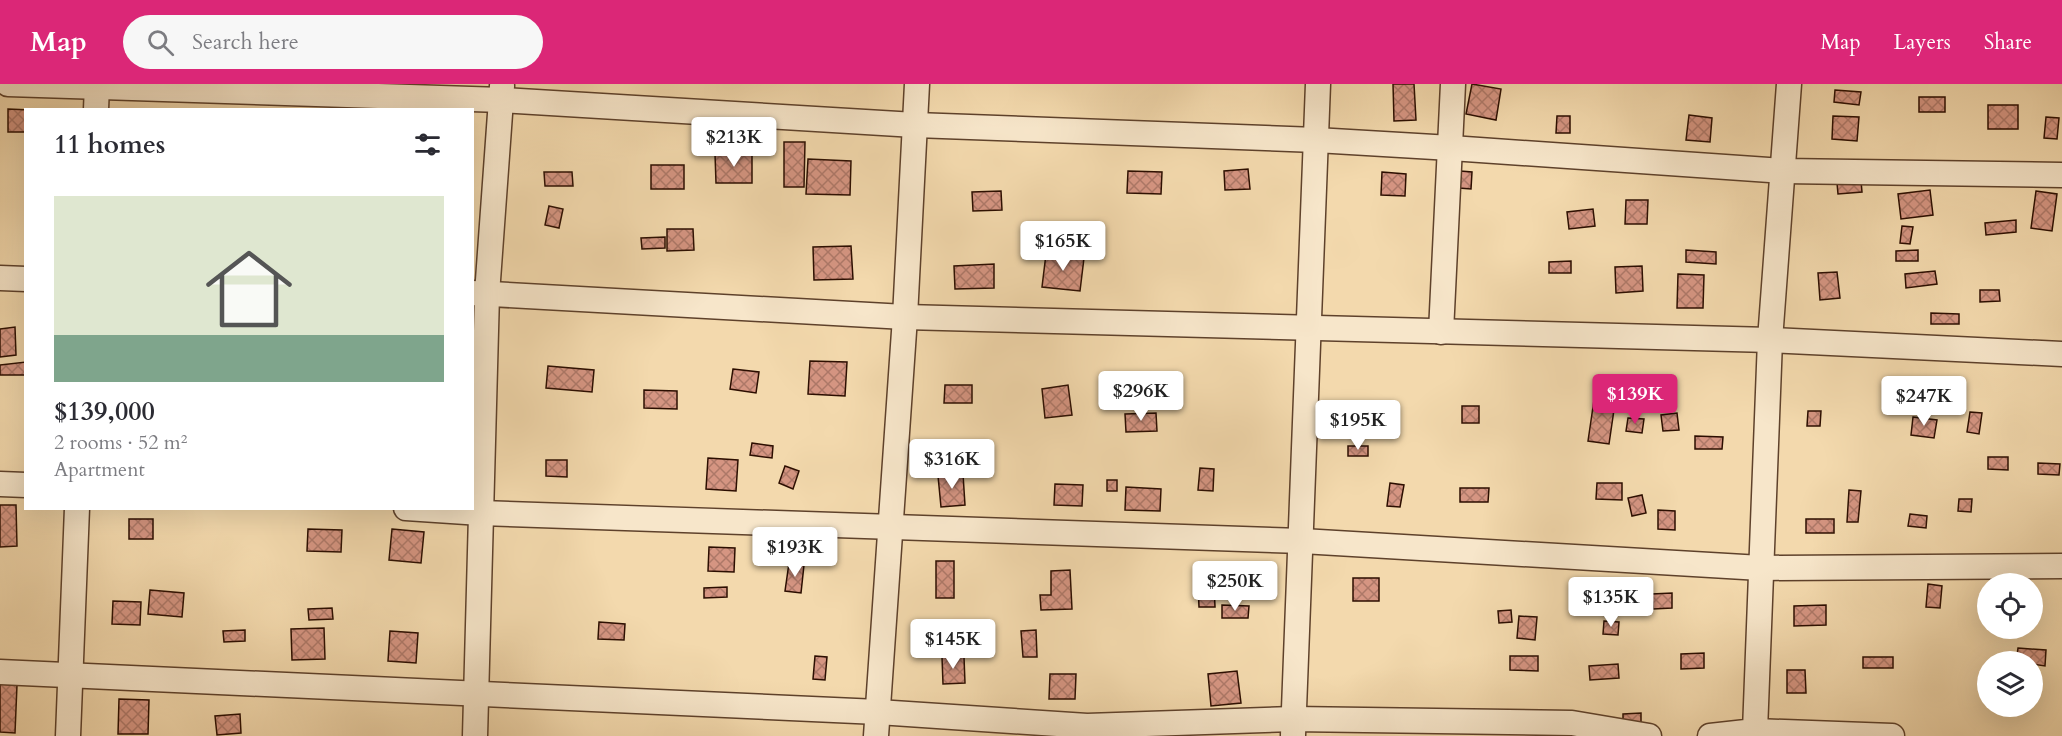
<!DOCTYPE html>
<meta charset="utf-8">
<style>
:root{--surface:#fff;--page:#f7f7f7;--text:#2b2b33;--muted:#7c7c81;--accent:#db2777}
body{margin:0;font-family:Cardo,serif;background:var(--page);color:var(--text);height:100vh;display:flex;flex-direction:column;font-size:22px;white-space:nowrap}
*{box-sizing:border-box;margin:0}
p{font-size:20px;color:var(--muted)}
.icon{flex:none;width:33px;height:33px;fill:none;stroke:currentColor;stroke-width:2;stroke-linecap:round;stroke-linejoin:round}
.map{position:relative;flex:1;overflow:hidden}
.drawer{position:absolute;left:24px;top:24px;width:450px;height:402px;display:flex;flex-direction:column;background:var(--surface);border-radius:0px;box-shadow:0 6px 24px #0002}
.drawer>*{flex:none}
.buttons{position:absolute;left:1977px;top:489px;display:grid;gap:12px}
.buttons a{display:grid;place-items:center;width:66px;height:66px;border-radius:50%;background:var(--surface);box-shadow:0 6px 24px #0002;font-size:30px}
.price{position:absolute;translate:-50% -51px;padding:0 14px;border-radius:6px;background:#fff;color:#222;font-size:20px;line-height:39px;filter:drop-shadow(0 2px 3px #0008)}
.price::after{content:'';position:absolute;left:50%;top:36px;width:18px;height:14px;margin-left:-9px;background:inherit;clip-path:polygon(0 0,100% 0,50% 100%)}
.price.selected{background:var(--accent);color:#fff}
ul{padding:0;list-style:none}
li{display:grid;align-content:center;gap:12px;height:318px;padding:0 30px}
li span{display:grid;place-items:center;height:186px;border-radius:0px;color:#555}
li>.icon{margin-inline-start:auto}
span .icon{width:108px;height:108px;fill:#fffc;stroke-width:1}
li b{font-size:26px}
h2{display:flex;justify-content:space-between;align-items:center;height:72px;padding:0 30px;font-size:26px}
header{display:flex;align-items:center;gap:36px;box-sizing:border-box;height:84px;padding:0 30px;background:var(--accent);color:#fff}
header strong{font-size:28px}
nav{display:flex;gap:33px;margin-inline-start:auto;font-size:21px}
.search{width:420px;height:54px;background:var(--page);display:flex;align-items:center;gap:15px;box-sizing:border-box;padding:0 21px;border-radius:33px;color:var(--muted);font-size:22px}
.map>svg:first-child{display:block}
.building{fill:url(#building-cross-hatch);stroke:#2c0e00;stroke-width:1.5}
.lines{fill:none;stroke-linecap:round;stroke-linejoin:round}
.minor-casing{stroke:#5e412b;stroke-width:27}
.minor{stroke:#f7e6ca;stroke-width:24}
</style>
<header>
<strong>Map</strong>
<div class="search"><svg class="icon" aria-label="search" viewBox="0 0 24 24"><circle cx="10" cy="10" r="6"/><path d="M15 15l6 6"/></svg>Search here</div>
<nav><a>Map</a><a>Layers</a><a>Share</a></nav>
</header>
<div class="map">
<svg width="2062" height="652" viewBox="0 0 2062 652">
<defs>
<pattern id="building-cross-hatch" width="8" height="8" patternUnits="userSpaceOnUse" patternTransform="scale(1.5)"><rect width="8" height="8" fill="#d59582"/><path d="M0 0l8 8M0 8l8-8" fill="none" stroke="#ad7868"/></pattern>
</defs>
<rect width="100%" height="100%" fill="#f3d9ad"/>
<filter id="stains"><feTurbulence type="fractalNoise" baseFrequency=".00333" numOctaves="4"/><feColorMatrix values="0 0 0 0 .2 0 0 0 0 .09 0 0 0 0 .02 0 0 0 .5 -.17"/></filter>
<radialGradient id="worn" r=".72"><stop offset=".6" stop-color="#630" stop-opacity="0"/><stop offset="1" stop-color="#630" stop-opacity=".3"/></radialGradient>
<g class="building">
<path d="M1393 0H1414L1416 36 1394 37Z"/>
<path d="M1472 0 1501 5 1496 36 1466 30Z"/>
<path d="M1835 6 1861 8 1859 21 1834 18Z"/>
<rect x="1919" y="13" width="26" height="15"/>
<rect x="1988" y="21" width="30" height="24"/>
<path d="M8 25 30 26H26V48H8Z"/>
<path d="M1689 31 1712 34 1710 58 1686 56Z"/>
<path d="M1557 32H1570V49H1556Z"/>
<path d="M1833 32 1859 33 1857 57 1832 55Z"/>
<path d="M2046 33 2059 34 2057 55 2044 54Z"/>
<path d="M784 58H805L804 103H784Z"/>
<path d="M752 69V99H716L715 70Z"/>
<path d="M808 75 851 77 850 111 806 110Z"/>
<rect x="651" y="81" width="33" height="24"/>
<path d="M1248 85 1250 105 1225 106 1224 87Z"/>
<path d="M1128 87 1162 88 1161 110 1127 109Z"/>
<path d="M1460 87 1472 88 1471 105 1459 104Z"/>
<path d="M544 88H572L573 102H545Z"/>
<path d="M1382 88 1406 90 1405 112 1381 111Z"/>
<path d="M1861 97 1862 108 1838 110 1837 99Z"/>
<path d="M1930 106 1933 131 1901 135 1898 110Z"/>
<path d="M1001 107 1002 126 973 127 972 108Z"/>
<path d="M2036 107 2057 110 2052 147 2031 144Z"/>
<path d="M1626 116H1648L1647 140H1625Z"/>
<path d="M549 122 563 125 559 144 545 141Z"/>
<path d="M1593 125 1595 142 1569 145 1567 128Z"/>
<path d="M2016 136V148L1986 151 1985 139Z"/>
<path d="M1902 142 1913 143 1910 160 1900 159Z"/>
<path d="M667 145H693L694 166 667 167Z"/>
<path d="M665 153V164L642 165 641 154Z"/>
<path d="M851 162 853 195 814 196 813 163Z"/>
<path d="M1686 166 1716 168V180L1686 178Z"/>
<path d="M1918 166V177H1896V167Z"/>
<path d="M1046 170 1084 174 1080 207 1042 203Z"/>
<path d="M1571 177V189H1549V178Z"/>
<path d="M994 180V204L955 205 954 182Z"/>
<path d="M1642 182 1643 207 1616 209 1615 183Z"/>
<path d="M1935 187 1937 200 1906 204 1905 190Z"/>
<path d="M1837 188 1840 214 1820 216 1818 189Z"/>
<path d="M1678 190 1704 191 1703 224H1677Z"/>
<path d="M1980 206H1999L2000 217 1980 218Z"/>
<path d="M1931 229 1959 230V240H1931Z"/>
<path d="M15 243 16 271 0 273V245Z"/>
<path d="M810 277 847 278 845 312 808 310Z"/>
<path d="M26 278 25 291H0V281Z"/>
<path d="M548 282 594 286 592 308 546 304Z"/>
<path d="M733 285 759 288 756 309 730 305Z"/>
<path d="M945 301H972V319H944Z"/>
<path d="M1068 301 1072 331 1045 334 1042 305Z"/>
<path d="M644 306 677 307V325L644 324Z"/>
<path d="M1594 316 1615 319 1609 360 1588 357Z"/>
<path d="M1349 321 1384 322V346L1349 345Z"/>
<rect x="1462" y="322" width="17" height="17"/>
<path d="M1808 327H1821L1820 342H1807Z"/>
<path d="M1970 328 1982 329 1979 350 1967 348Z"/>
<path d="M1156 329 1157 347 1126 348 1125 330Z"/>
<path d="M1677 329 1679 346 1663 347 1661 331Z"/>
<path d="M1913 333 1937 336 1934 354 1911 351Z"/>
<path d="M1628 334 1644 335 1642 349 1626 347Z"/>
<path d="M1695 352 1723 353 1722 365H1695Z"/>
<path d="M752 359 773 362 772 374 750 371Z"/>
<rect x="1348" y="362" width="20" height="10"/>
<path d="M1988 373H2008V386L1988 385Z"/>
<path d="M708 374 738 376 736 407 706 405Z"/>
<path d="M546 376H567V393L546 392Z"/>
<path d="M2038 379 2060 380 2059 391 2038 390Z"/>
<path d="M785 382 799 387 793 405 779 399Z"/>
<path d="M1200 384 1214 385 1213 407 1198 406Z"/>
<path d="M963 390 965 421 941 423 938 392Z"/>
<rect x="1107" y="396" width="10" height="11"/>
<path d="M1390 399 1404 401 1400 423 1387 422Z"/>
<path d="M1597 399H1622V416L1596 415Z"/>
<path d="M1055 400 1083 401 1082 422 1054 421Z"/>
<path d="M1126 403 1161 405 1160 427 1125 426Z"/>
<path d="M1460 404H1489L1488 418H1460Z"/>
<path d="M1849 406 1861 407 1858 438H1847Z"/>
<path d="M1642 411 1646 429 1632 432 1628 414Z"/>
<path d="M1959 415H1972L1971 428 1958 427Z"/>
<path d="M0 421H16L17 462 0 463Z"/>
<path d="M1658 426 1675 427V446L1658 445Z"/>
<path d="M1910 430 1927 432 1926 444 1908 442Z"/>
<rect x="129" y="435" width="24" height="20"/>
<rect x="1806" y="435" width="28" height="14"/>
<path d="M308 445 342 446 341 468 307 467Z"/>
<path d="M392 445 424 448 421 479 389 476Z"/>
<path d="M709 463 735 464 734 488 708 487Z"/>
<rect x="936" y="477" width="18" height="37"/>
<path d="M789 479 804 481 801 509 785 507Z"/>
<path d="M1070 486 1072 525 1041 526 1040 511H1051V487Z"/>
<rect x="1353" y="494" width="26" height="23"/>
<path d="M1214 499 1215 523H1199L1198 500Z"/>
<path d="M1928 500 1942 502 1940 524 1926 523Z"/>
<path d="M727 503V513L704 514V504Z"/>
<path d="M150 506 184 509 182 533 148 530Z"/>
<path d="M1672 509V524L1653 525 1652 510Z"/>
<path d="M113 517 141 518 140 541 112 540Z"/>
<path d="M1222 521 1249 522 1248 534H1222Z"/>
<path d="M1826 521V541L1794 542V522Z"/>
<path d="M332 524 333 535 309 536 308 525Z"/>
<path d="M1511 526 1512 538 1499 539 1498 527Z"/>
<path d="M1519 532 1537 533 1535 556 1517 554Z"/>
<path d="M1604 537 1619 538 1618 551 1603 550Z"/>
<path d="M599 538 625 540 624 556 598 555Z"/>
<path d="M324 544 325 575 292 576 291 545Z"/>
<path d="M245 546V557L224 558 223 547Z"/>
<path d="M1036 546 1037 573H1023L1021 547Z"/>
<path d="M390 547 418 549 416 579 388 577Z"/>
<path d="M2018 564 2046 566 2045 582 2032 580V578H2016Z"/>
<path d="M1704 569V584L1681 585V570Z"/>
<path d="M815 572 827 573 825 596 813 595Z"/>
<path d="M1510 572H1538V587L1510 586Z"/>
<path d="M942 573H964L965 599 943 600Z"/>
<rect x="1863" y="573" width="30" height="11"/>
<path d="M1618 580 1619 594 1590 596 1589 582Z"/>
<path d="M1787 586H1805L1806 609H1787Z"/>
<path d="M1237 587 1241 619 1211 622 1208 590Z"/>
<path d="M1050 590H1076L1075 615H1049Z"/>
<path d="M0 600 17 601 15 649 0 648Z"/>
<path d="M119 615 149 616 148 650H118Z"/>
<path d="M1641 629V640L1623 641V630Z"/>
<path d="M240 630 241 649 217 651 215 632Z"/>
</g>
<g class="lines">
<defs>
<g id="minor">
<path d="M8 0 502 16 915 41 1316 56 1451 64 1783 87 2062 91"/>
<path d="M96 26 97 0"/>
<path d="M0 194 26 195"/>
<path d="M472 209 905 233 1770 256 2062 270"/>
<path d="M1441 248 1453 0"/>
<path d="M0 400 26 401"/>
<path d="M406 424 481 429 1302 457 1761 484 2062 482"/>
<path d="M0 588 878 628 1087 642 1293 635 1572 639 1649 652"/>
<path d="M1293 651 1318 0"/>
<path d="M68 652 77 424"/>
<path d="M475 652 487 210 502 2"/>
<path d="M876 652 905 233 917 0"/>
<path d="M1710 652 1755 647 1770 256 1789 0"/>
<path d="M1754 652 1755 647 1892 652"/>
</g>
</defs>
<use href="#minor" class="minor-casing"/>
<use href="#minor" class="minor"/>
</g>
<rect width="100%" height="100%" filter="url(#stains)"/>
<rect width="100%" height="100%" fill="url(#worn)"/>
</svg>
<div class="buttons">
<a><svg class="icon" aria-label="locate" viewBox="0 0 24 24"><circle cx="12" cy="12" r="6"/><path d="M12 2v4M12 18v4M2 12h4M18 12h4"/></svg></a>
<a><svg class="icon" aria-label="layers" viewBox="0 0 24 24"><path d="M12 4l9 5-9 5-9-5zM3 14l9 5 9-5"/></svg></a>
</div>
<b class="price" style="left:734px;top:84px">$213K</b>
<b class="price" style="left:1063px;top:188px">$165K</b>
<b class="price" style="left:1141px;top:338px">$296K</b>
<b class="price selected" style="left:1635px;top:341px">$139K</b>
<b class="price" style="left:1924px;top:343px">$247K</b>
<b class="price" style="left:1358px;top:367px">$195K</b>
<b class="price" style="left:952px;top:406px">$316K</b>
<b class="price" style="left:795px;top:494px">$193K</b>
<b class="price" style="left:1235px;top:528px">$250K</b>
<b class="price" style="left:1611px;top:544px">$135K</b>
<b class="price" style="left:953px;top:586px">$145K</b>
<section class="drawer">
<h2>11 homes<svg class="icon" aria-label="filters" viewBox="0 0 24 24"><path d="M4 7h16M4 17h16"/><circle cx="9" cy="7" r="2"/><circle cx="15" cy="17" r="2"/></svg></h2>
<ul>
<li><span style="background:linear-gradient(#dfe7d0 75%,#7fa58c 0)"><svg class="icon" aria-label="home" viewBox="0 0 24 24"><path d="M3 11l9-7 9 7M6 9v11h12V9"/></svg></span><div><b>$139,000</b><p>2 rooms · 52 m²</p><p>Apartment</p></div></li>
</ul>
</section>
</div>
